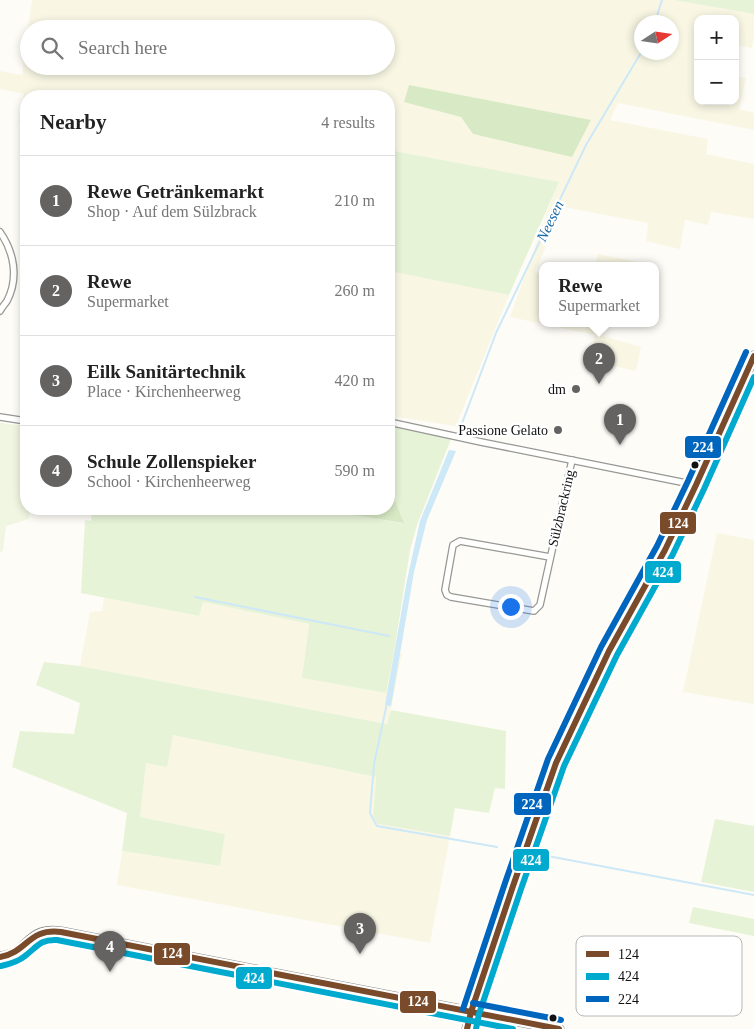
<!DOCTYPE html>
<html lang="en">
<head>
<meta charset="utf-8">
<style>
  :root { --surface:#fff; --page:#f6f6f6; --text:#222; --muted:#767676; --line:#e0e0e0; --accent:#646362 }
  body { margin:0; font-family:"Times New Roman",serif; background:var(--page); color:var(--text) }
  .controls { position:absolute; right:15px; top:15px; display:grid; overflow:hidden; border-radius:10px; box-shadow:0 2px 8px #0003 }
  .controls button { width:45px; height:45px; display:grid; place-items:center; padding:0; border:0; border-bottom:1px solid var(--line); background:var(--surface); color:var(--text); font:25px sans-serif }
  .compass { position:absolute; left:634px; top:15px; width:45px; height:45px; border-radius:50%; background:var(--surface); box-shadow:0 2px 8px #0003; rotate:78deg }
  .you { position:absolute; left:510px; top:606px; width:18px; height:18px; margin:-12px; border:4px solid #fff; border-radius:50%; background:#1a73e8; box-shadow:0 0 0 8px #1a73e833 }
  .badge { display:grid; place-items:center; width:32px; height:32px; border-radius:50%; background:var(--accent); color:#fff; font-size:16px; font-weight:700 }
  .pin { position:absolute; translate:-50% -41px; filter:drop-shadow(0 1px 2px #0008) }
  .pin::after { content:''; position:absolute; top:26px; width:18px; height:15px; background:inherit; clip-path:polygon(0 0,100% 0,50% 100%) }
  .popup { position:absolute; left:539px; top:262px; width:120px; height:65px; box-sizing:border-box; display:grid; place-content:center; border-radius:10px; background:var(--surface); filter:drop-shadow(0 1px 4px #0005); font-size:16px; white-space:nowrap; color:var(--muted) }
  .popup b { font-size:19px; color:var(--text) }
  .popup::after { content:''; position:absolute; left:50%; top:100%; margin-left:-10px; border:10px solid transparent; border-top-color:var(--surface) }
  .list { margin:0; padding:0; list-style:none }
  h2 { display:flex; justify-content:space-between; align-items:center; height:65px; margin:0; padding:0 20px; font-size:21px }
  h2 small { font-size:16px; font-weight:400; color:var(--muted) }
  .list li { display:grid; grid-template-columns:32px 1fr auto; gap:15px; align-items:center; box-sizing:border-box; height:90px; padding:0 20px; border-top:1px solid var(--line) }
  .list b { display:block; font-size:19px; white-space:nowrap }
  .list p { margin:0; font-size:16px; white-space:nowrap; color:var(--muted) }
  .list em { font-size:16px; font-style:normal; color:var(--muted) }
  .icon { flex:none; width:28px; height:28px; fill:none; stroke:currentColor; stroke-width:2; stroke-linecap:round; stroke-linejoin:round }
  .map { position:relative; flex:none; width:754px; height:1029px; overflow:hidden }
  .search { position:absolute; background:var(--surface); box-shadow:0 2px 8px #0003; left:20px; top:20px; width:375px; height:55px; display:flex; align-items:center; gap:12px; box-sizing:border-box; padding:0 18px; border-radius:28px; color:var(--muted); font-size:19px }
  .panel { position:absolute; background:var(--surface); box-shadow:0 2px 8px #0003; left:20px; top:90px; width:375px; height:425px; border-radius:20px }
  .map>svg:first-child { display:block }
  .farmland { fill:#f9f7e4; fill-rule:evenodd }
  .green { fill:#e7f3d7 }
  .forest { fill:#d8eac5 }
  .pitch { fill:#f0f6e1 }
  .water { fill:#cde8f7 }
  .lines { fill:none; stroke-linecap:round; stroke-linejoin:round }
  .stream { stroke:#cde8f7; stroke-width:2 }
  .street-casing { stroke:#979795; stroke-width:8 }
  .secondary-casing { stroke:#8e8d8b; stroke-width:11 }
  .street { stroke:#fffffe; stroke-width:5.5 }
  .secondary { stroke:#f6f4eb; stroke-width:9 }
  .bus-1-casing { stroke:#fff; stroke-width:10 }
  .bus-2-casing { stroke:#fff; stroke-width:10 }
  .bus-3-casing { stroke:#fff; stroke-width:10 }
  .bus-1 { stroke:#7a4b2a; stroke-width:6 }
  .bus-2 { stroke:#00a9ce; stroke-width:6 }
  .bus-3 { stroke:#0065bd; stroke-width:6 }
  .poi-dot { fill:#646362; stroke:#fff; stroke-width:2 }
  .bus-dot { fill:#111; stroke:#fff; stroke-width:2 }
  .labels { text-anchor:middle; stroke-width:5; stroke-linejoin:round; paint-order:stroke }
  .poi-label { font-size:14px; fill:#111; stroke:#fff; text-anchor:end }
  .street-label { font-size:14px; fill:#111; stroke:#fff }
  .water-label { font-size:15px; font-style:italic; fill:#1768a6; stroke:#fff }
  .key { fill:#fff; stroke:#b8b8b8; stroke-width:1 }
  .key-label { font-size:14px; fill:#111 }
  .line-badge { stroke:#fff; stroke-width:2 }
  .badge-label { font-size:14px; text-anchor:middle; font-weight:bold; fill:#fff }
</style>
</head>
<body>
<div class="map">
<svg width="754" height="1029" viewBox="0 0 754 1029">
  <rect width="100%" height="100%" fill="#fdfcf7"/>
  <g class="farmland">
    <path d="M32,0H674L754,14V36L752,48L735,45V19H698V101H735V76L746,78L739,109L754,113V130L618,103L610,120L708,139L706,154L754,164V219L711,212L708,225L685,220L680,249L646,241L648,223L563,207L535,272L543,274V323H606L603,336L641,347L636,371L588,360L595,335L510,317L558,182L389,150V96H26V131L19,122L24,94L0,89V71L22,75ZM642,22H672V52H642ZM29,29H386V66H29Z"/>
    <path d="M598,254L653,265H595Z"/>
    <path d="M389,271L509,295L456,426L389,416Z"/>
    <path d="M717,533L754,540V704L683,692Z"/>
    <path d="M104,597L198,616L202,602L309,624L302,678L386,693L394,652L402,653L388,724L80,666L90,612L102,611Z"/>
    <path d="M173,735L376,777L373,816L378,824L450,836L430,943L117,885L122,851L219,866L225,834L140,817L146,762Z"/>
  </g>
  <g class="green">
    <path d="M674,0H754V14Z"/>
    <path d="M389,150L559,182L509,295L389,271Z"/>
    <path d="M389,426L451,439L417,525L410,550L394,652L386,693L302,678L309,624L203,602L199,616L81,593L85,520L91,521L92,509H314L403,523L392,494L389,492Z"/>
    <path d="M44,662L80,666L387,724L391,710L506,731L505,789L495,788L489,813L455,808L450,836L378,824L373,816L376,777L173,735L167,767L146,763L140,817L225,834L220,866L122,851L127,813L12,767L20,731L74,734L80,703L36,685Z"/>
    <path d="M715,819L754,826V892L701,882Z"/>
    <path d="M693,907L754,919V936L689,923Z"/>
  </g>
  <g class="forest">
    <path d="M409,85L591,120L572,157L473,134L461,117L404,102Z"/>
    <path d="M389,492L392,494L404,523L314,509H389Z"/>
  </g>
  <path class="pitch" d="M0,423L26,426V509H32L30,510L29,519L6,526L3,550L0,553Z"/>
  <path class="water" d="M449,450L456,451L427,520L414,572L391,706L385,705L407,580L420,521Z"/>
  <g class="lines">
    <g class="stream">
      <path d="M655,22L662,0"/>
      <path d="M461,426L496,333L586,145L642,51"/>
      <path d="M195,597L389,636"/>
      <path d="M387,703L374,764L370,813L377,826L497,847"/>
      <path d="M532,853L754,895"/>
    </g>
    <defs>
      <g id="street">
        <path d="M0,232C14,252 19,278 7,301C5,304 2,307 0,311"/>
        <path d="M0,417L26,421"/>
        <path d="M389,422L481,442L696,485"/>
        <path d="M550,557L460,541L453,545L445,590L447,595L451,597L534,611L540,605L572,460"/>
      </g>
      <g id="secondary">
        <path d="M0,957C7,956 13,954 19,950C26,944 32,936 41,933C47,931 54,931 61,932L559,1029"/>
        <path d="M467,1029L471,1012L513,886L556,763L609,651L665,550L696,485L754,356"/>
      </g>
    </defs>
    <use href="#street" class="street-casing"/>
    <use href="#secondary" class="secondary-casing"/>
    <use href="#street" class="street"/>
    <use href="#secondary" class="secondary"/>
    <defs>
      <g id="bus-1">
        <path d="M0,957C28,952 28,928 61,932L559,1029"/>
        <path d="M467,1029L471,1012L513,886L556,763L609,651L665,550L696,485L754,356"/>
      </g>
      <g id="bus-2">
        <path d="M1,966C10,964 18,962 25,956C37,947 40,939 57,940L513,1029"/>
        <path d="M476,1029L479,1014L521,889L564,766L617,655L673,554L704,489L754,377"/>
      </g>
      <g id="bus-3">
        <path d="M473,1003L561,1020"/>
        <path d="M463,1009L505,883L548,759L601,647L657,546L688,481L746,352"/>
      </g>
    </defs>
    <use href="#bus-1" class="bus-1-casing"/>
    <use href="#bus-2" class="bus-2-casing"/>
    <use href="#bus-3" class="bus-3-casing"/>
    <use href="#bus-1" class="bus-1"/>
    <use href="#bus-2" class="bus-2"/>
    <use href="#bus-3" class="bus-3"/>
  </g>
  <g class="poi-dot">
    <circle cx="576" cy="389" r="5"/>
    <circle cx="558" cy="430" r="5"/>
  </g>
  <g class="bus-dot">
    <circle cx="695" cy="465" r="4.5"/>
    <circle cx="553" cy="1018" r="4.5"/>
  </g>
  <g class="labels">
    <g class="poi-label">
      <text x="566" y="394">dm</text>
      <text x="548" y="435">Passione Gelato</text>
    </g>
    <g class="street-label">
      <text transform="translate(561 508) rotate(-77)" y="5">Sülzbrackring</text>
    </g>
    <g class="water-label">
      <text transform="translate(550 221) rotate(-64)" y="5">Neesen</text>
    </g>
  </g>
  <rect x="576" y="936" width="166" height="80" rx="8" class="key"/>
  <rect x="586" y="951" width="23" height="6" fill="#7a4b2a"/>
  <rect x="586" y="973" width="23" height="7" fill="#00a9ce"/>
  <rect x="586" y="996" width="23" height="6" fill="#0065bd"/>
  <g class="key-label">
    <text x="618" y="959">124</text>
    <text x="618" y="981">424</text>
    <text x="618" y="1004">224</text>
  </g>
  <g class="line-badge">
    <rect x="684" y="435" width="38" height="24" rx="5" fill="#0065bd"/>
    <rect x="659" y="511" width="38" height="24" rx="5" fill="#7a4b2a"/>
    <rect x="644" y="560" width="38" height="24" rx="5" fill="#00a9ce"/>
    <rect x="513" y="792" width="39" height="24" rx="5" fill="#0065bd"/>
    <rect x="512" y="848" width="38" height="24" rx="5" fill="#00a9ce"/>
    <rect x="153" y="942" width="38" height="24" rx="5" fill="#7a4b2a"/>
    <rect x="235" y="966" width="38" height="24" rx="5" fill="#00a9ce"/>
    <rect x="399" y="990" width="38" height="24" rx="5" fill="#7a4b2a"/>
  </g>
  <g class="badge-label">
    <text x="703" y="452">224</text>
    <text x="678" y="528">124</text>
    <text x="663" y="577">424</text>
    <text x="532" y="809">224</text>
    <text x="531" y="865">424</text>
    <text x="172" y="958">124</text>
    <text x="254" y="983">424</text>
    <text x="418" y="1006">124</text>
  </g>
</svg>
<div class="controls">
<button>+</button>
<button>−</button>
</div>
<svg class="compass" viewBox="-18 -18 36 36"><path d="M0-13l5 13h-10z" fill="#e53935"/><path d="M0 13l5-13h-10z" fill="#767676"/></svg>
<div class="you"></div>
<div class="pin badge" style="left:620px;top:445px">1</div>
<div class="pin badge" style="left:599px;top:384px">2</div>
<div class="popup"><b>Rewe</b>Supermarket</div>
<div class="pin badge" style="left:360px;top:954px">3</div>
<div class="pin badge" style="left:110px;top:972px">4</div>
<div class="search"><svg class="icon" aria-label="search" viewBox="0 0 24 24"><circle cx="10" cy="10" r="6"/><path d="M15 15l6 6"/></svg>Search here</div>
<section class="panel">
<h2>Nearby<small>4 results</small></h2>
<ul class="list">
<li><span class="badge">1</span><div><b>Rewe Getränkemarkt</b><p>Shop · Auf dem Sülzbrack</p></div><em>210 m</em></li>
<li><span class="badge">2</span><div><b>Rewe</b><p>Supermarket</p></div><em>260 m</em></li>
<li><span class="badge">3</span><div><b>Eilk Sanitärtechnik</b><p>Place · Kirchenheerweg</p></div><em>420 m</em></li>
<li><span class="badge">4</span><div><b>Schule Zollenspieker</b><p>School · Kirchenheerweg</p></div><em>590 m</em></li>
</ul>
</section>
</div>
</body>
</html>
